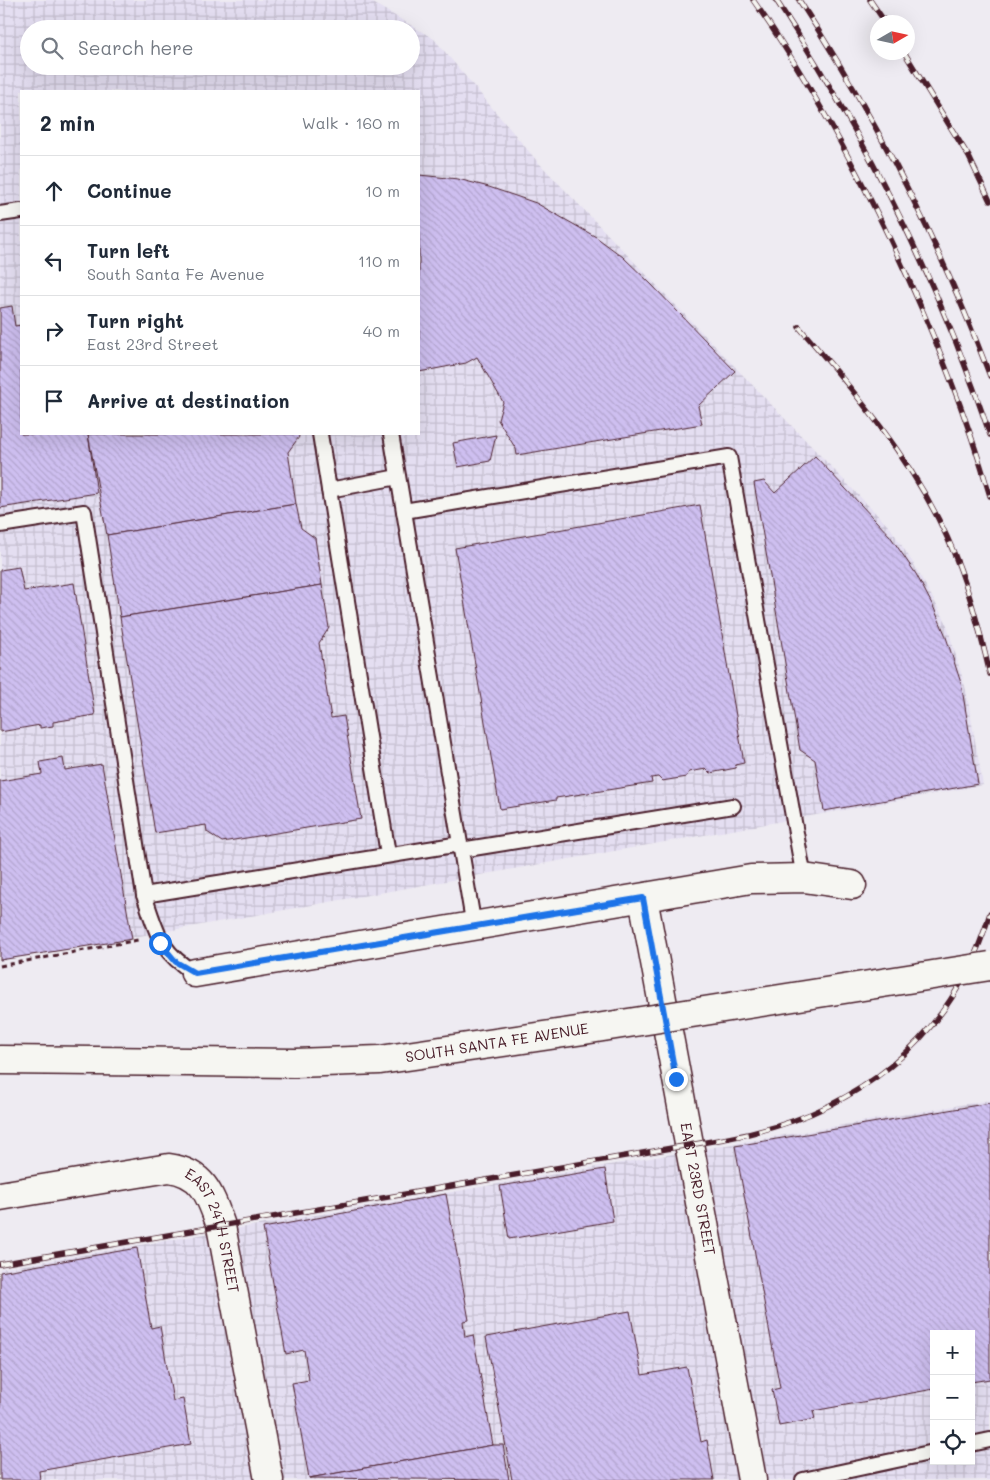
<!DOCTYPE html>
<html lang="en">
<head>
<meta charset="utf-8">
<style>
  :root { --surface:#fff; --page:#f6f6f7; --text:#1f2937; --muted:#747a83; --line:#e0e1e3 }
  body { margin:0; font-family:Mali,sans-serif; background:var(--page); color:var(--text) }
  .controls { position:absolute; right:15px; bottom:15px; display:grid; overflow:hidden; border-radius:0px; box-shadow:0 5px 20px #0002 }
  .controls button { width:45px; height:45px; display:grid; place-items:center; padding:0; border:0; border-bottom:1px solid var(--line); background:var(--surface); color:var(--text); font:25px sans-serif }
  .compass { position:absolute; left:870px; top:15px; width:45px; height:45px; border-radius:50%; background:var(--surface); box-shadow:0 5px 20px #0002; rotate:81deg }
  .stop { position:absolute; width:15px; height:15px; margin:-11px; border:4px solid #1a73e8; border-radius:50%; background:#fff }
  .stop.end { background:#1a73e8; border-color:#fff; box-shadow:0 1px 5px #0008 }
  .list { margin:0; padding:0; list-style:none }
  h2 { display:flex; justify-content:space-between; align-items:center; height:65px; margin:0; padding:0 20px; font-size:21px }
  h2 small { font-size:16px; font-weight:400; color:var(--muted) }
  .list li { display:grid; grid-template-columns:32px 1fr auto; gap:15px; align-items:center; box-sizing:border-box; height:70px; padding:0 20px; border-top:1px solid var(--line) }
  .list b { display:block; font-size:19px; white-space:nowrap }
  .list p { margin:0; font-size:16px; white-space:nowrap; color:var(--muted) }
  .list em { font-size:16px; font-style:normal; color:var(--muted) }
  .icon { flex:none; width:28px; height:28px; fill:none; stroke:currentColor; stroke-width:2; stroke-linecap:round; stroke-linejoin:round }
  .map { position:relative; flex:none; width:990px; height:1480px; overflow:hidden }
  .search { position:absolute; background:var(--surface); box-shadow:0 5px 20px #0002; left:20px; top:20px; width:400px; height:55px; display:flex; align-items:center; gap:12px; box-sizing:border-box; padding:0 18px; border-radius:28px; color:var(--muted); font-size:19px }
  .panel { position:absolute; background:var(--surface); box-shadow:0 5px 20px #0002; left:20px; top:90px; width:400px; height:345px; border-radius:0px }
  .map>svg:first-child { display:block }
  .industrial { fill:url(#industrial-grid); fill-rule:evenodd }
  .building { fill:url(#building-back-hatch); stroke:#4a1f2b }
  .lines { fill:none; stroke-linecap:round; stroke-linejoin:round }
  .lane-casing { stroke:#4a1f2b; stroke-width:18 }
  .street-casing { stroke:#4a1f2b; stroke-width:31 }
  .secondary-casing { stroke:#4a1f2b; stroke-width:31 }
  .path { stroke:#4a1f2b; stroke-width:3; stroke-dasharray:5 4; stroke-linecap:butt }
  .lane { stroke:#f6f6f2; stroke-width:14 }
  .street { stroke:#f6f6f2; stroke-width:28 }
  .secondary { stroke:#f6f6f2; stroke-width:28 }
  .rail-casing { stroke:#4a1f2b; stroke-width:5.5 }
  .rail { stroke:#f6f6f2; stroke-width:4; stroke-dasharray:11; stroke-linecap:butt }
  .secondary-bridge-casing { stroke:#4a1f2b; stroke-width:31; stroke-linecap:butt }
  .secondary-bridge { stroke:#f6f6f2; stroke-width:28 }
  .route { stroke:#1a73e8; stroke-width:6 }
  .labels { text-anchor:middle; stroke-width:4; stroke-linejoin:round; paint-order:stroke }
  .street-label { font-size:15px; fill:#4a1f2b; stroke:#f6f6f2 }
</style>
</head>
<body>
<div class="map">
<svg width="990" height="1480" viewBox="0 0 990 1480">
  <defs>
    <pattern id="industrial-grid" width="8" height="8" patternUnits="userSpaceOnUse" patternTransform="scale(1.25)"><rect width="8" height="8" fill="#e4def1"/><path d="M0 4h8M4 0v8" fill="none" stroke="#c5becf"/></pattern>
    <pattern id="building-back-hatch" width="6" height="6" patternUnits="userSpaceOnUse" patternTransform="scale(1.25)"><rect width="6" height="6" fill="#cebff0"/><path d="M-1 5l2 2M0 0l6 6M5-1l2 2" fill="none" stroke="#b2a4ce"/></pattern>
  </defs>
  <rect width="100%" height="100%" fill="#eeebf2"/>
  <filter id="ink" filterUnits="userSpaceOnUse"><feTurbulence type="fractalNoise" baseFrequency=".02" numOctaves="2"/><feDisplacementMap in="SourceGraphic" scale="10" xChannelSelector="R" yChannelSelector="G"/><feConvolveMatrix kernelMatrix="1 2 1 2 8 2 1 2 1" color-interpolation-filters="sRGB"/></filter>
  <g filter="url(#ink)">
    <g class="industrial">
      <path d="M0,0H368L434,39L537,161L891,529L913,563L946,622L966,690L983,785L0,961ZM29,29H411V66H29ZM21,91H419V434H21Z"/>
      <path d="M990,1100V1480H0V1269ZM934,1334H971V1461H934Z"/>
    </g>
    <g class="building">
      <path d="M419,175L458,179L489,187L536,203L596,237L623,257L651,284L735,371L698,406L702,424L517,455L516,449L498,420L503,402L477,357L466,363L419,372Z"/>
      <path d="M12,306L15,326L21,325V434H88L97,493L0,508V308Z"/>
      <path d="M88,434H298L299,437L288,452L296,504L107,535Z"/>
      <path d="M496,435L490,461L458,467L453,443Z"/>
      <path d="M815,456L890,536L916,574L933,606L945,634L961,683L978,784L824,811L815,760L800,750L754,483L764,481L775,493Z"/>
      <path d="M296,504L301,528L315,538L322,585L120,617L107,535Z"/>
      <path d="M700,505L744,763L735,765L736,768L710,773L706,769L689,772L686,777L662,781L658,777L651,778L652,783L556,798V800L500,809L455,548Z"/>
      <path d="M19,567L24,591L74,583L95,715L53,722V726L40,728V725L0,732V570Z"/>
      <path d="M322,585L329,628L319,643L331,718L344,716L361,819L222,842L207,832L206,825L155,833L120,617Z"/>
      <path d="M63,758L65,770L102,764L132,939L0,960V781L42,774L40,762Z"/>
      <path d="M990,1103V1379L971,1382V1334H934V1389L813,1411L815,1419L779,1426L772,1390L780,1388L735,1146Z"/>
      <path d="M605,1169L613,1221L509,1239L500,1186Z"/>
      <path d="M446,1194L469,1320L463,1321L465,1337L473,1335L493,1445L309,1478L292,1383L309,1380L304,1350L286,1354L263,1228Z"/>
      <path d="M137,1248L151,1328L160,1326L173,1401L183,1399L191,1444L39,1471L40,1480H0V1272Z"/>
      <path d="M630,1311L642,1375L687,1367L701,1442L707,1440L714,1480H512L486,1337Z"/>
      <path d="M493,1445H503L509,1480L309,1478Z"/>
    </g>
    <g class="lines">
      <defs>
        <g id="lane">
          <path d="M0,214L21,211"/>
          <path d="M320,434L388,854"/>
          <path d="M391,434L474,927"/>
          <path d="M329,490L398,477"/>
          <path d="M404,511L729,457L804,878"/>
          <path d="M0,525L84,512L144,895L460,844"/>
          <path d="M461,850L733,806"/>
          <path d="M144,895C157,932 159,952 195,973"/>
          <path d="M971,1444L990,1440"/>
          <path d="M803,1480L934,1452"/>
        </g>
        <g id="street">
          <path id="s1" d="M643,898L752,1480"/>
          <path d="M195,973L751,879L804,878L852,885"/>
          <path id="s2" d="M0,1196L169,1168C204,1173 210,1195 221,1226L269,1480"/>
        </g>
        <path id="secondary" d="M0,1060L295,1063L380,1060L584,1030"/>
      </defs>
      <use href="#lane" class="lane-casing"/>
      <use href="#street" class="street-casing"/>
      <use href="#secondary" class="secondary-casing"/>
      <path class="path" d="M0,966L138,940"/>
      <use href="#lane" class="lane"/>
      <use href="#street" class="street"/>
      <use href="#secondary" class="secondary"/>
      <defs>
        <g id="rail">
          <path d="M753,0C789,51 821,106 851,162C907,268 956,380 990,496"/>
          <path d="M776,0C865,136 938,280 990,435"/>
          <path d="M799,0C876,118 940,244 990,376"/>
          <path d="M870,0L885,22"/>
          <path d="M904,52L969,157L990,201"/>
          <path d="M799,327C855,392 911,458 947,537C967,581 979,627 990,674"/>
          <path d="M0,1264L724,1139C853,1116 952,1042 990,913"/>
        </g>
      </defs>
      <use href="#rail" class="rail-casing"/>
      <use href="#rail" class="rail"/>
      <defs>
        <path id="secondary-bridge" d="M584,1030L990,966"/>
      </defs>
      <use href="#secondary-bridge" class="secondary-bridge-casing"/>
      <use href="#secondary-bridge" class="secondary-bridge"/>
    </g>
  </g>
  <g class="lines" filter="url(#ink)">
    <path class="route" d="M160,943L176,962L195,973L643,898L676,1079"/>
  </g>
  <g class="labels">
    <g class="street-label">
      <text transform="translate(497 1043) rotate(-9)" y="5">SOUTH SANTA FE AVENUE</text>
      <text dy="5" stroke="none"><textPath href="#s1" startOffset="296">EAST 23RD STREET</textPath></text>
      <text dy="5" stroke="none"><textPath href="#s2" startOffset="256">EAST 24TH STREET</textPath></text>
    </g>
  </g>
</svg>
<div class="controls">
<button>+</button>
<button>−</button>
<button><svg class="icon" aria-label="locate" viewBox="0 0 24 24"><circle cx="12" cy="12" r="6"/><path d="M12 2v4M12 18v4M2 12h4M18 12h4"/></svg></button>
</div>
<svg class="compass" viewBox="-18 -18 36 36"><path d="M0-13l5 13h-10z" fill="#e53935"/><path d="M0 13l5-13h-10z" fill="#747a83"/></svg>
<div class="stop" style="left:160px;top:943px"></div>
<div class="stop end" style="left:676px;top:1079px"></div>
<div class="search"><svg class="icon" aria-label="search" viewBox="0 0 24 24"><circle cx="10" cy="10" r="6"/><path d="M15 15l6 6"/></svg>Search here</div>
<section class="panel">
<h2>2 min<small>Walk · 160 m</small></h2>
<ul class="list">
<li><svg class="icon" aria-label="ahead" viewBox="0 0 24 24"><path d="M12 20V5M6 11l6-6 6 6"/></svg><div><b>Continue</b></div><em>10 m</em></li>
<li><svg class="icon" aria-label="left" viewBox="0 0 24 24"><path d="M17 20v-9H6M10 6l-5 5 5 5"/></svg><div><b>Turn left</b><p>South Santa Fe Avenue</p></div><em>110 m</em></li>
<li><svg class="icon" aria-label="right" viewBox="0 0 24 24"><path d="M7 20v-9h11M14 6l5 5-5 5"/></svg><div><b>Turn right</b><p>East 23rd Street</p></div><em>40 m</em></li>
<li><svg class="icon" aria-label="arrive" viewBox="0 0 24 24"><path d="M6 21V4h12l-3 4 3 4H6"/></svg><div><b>Arrive at destination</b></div></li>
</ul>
</section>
</div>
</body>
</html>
